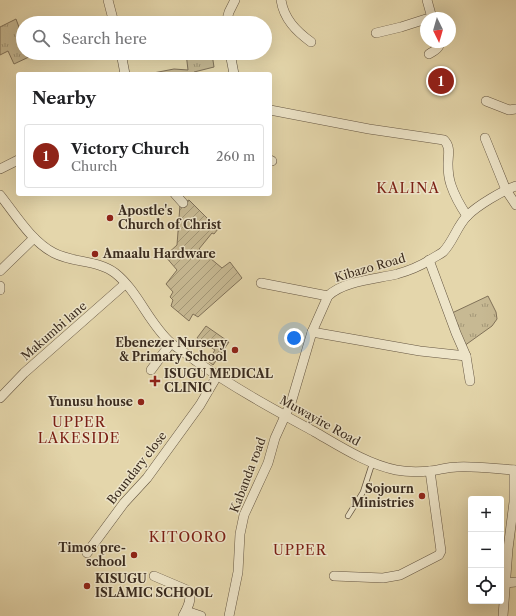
<!DOCTYPE html>
<html lang="en">
<head>
<meta charset="utf-8">
<style>
  :root { --surface:#fff; --page:#f6f6f6; --text:#202124; --muted:#757577; --line:#e0e0e0; --accent:#8f2418 }
  body { margin:0; font-family:"Libre Caslon Text",serif; background:var(--page); color:var(--text) }
  .controls { position:absolute; right:12px; bottom:12px; display:grid; overflow:hidden; border-radius:4px; box-shadow:0 4px 16px #0002 }
  .controls button { width:36px; height:36px; display:grid; place-items:center; padding:0; border:0; border-bottom:1px solid var(--line); background:var(--surface); color:var(--text); font:20px sans-serif }
  .compass { position:absolute; left:420px; top:12px; width:36px; height:36px; border-radius:50%; background:var(--surface); box-shadow:0 4px 16px #0002; rotate:175deg }
  .you { position:absolute; left:294px; top:338px; width:14px; height:14px; margin:-10px; border:3px solid #fff; border-radius:50%; background:#1a73e8; box-shadow:0 0 0 6px #1a73e833 }
  .badge { display:grid; place-items:center; width:26px; height:26px; border-radius:50%; background:var(--accent); color:#fff; font-size:13px; font-weight:700 }
  .pin { position:absolute; translate:-50% -50%; border:2px solid #fff; box-shadow:0 1px 4px #0006 }
  .list { margin:0; padding:0; list-style:none }
  h2 { display:flex; justify-content:space-between; align-items:center; height:52px; margin:0; padding:0 16px; font-size:17px }
  h2 small { font-size:13px; font-weight:400; color:var(--muted) }
  .list li { display:grid; grid-template-columns:26px 1fr auto; gap:12px; align-items:center; box-sizing:border-box; height:64px; margin:0 8px 8px; padding:0 8px; border:1px solid var(--line); border-radius:4px }
  .list b { display:block; font-size:15px; white-space:nowrap }
  .list p { margin:0; font-size:13px; white-space:nowrap; color:var(--muted) }
  .list em { font-size:13px; font-style:normal; color:var(--muted) }
  .icon { flex:none; width:22px; height:22px; fill:none; stroke:currentColor; stroke-width:2; stroke-linecap:round; stroke-linejoin:round }
  .map { position:relative; flex:none; width:516px; height:616px; overflow:hidden }
  .search { position:absolute; background:var(--surface); box-shadow:0 4px 16px #0002; left:16px; top:16px; width:256px; height:44px; display:flex; align-items:center; gap:10px; box-sizing:border-box; padding:0 14px; border-radius:22px; color:var(--muted); font-size:15px }
  .panel { position:absolute; background:var(--surface); box-shadow:0 4px 16px #0002; left:16px; top:72px; width:256px; height:124px; border-radius:4px }
  .map>svg:first-child { display:block }
  .grass { fill:url(#grass-tufts); stroke:#817259 }
  .garden { fill:url(#garden-furrows); stroke:#817259 }
  .lines { fill:none; stroke-linecap:round; stroke-linejoin:round }
  .service-casing { stroke:#655642; stroke-width:6 }
  .minor-casing { stroke:#655642; stroke-width:10 }
  .service { stroke:#ede4c8; stroke-width:4.5 }
  .minor { stroke:#ede4c8; stroke-width:9 }
  .poi-dot { fill:#8f2418; stroke:#ede4c8; stroke-width:1.5 }
  .labels { text-anchor:middle; stroke-width:3; stroke-linejoin:round; paint-order:stroke }
  .poi-label { font-size:12px; font-weight:bold; fill:#3b2c1f; stroke:#ede4c8; text-anchor:start }
  .street-label { font-size:12px; fill:#3b2c1f; stroke:#ede4c8 }
  .quarter-label { font-size:14px; letter-spacing:1px; fill:#7a1f14; stroke:#ede4c8 }
</style>
</head>
<body>
<div class="map">
<svg width="516" height="616" viewBox="0 0 516 616">
  <defs>
    <pattern id="grass-tufts" width="24" height="20" patternUnits="userSpaceOnUse"><rect width="24" height="20" fill="#c7b993"/><path d="M3 7l-1-3M5 7V3M7 7l1-3M15 17l-1-3M17 17v-4M19 17l1-3" fill="none" stroke="#a39777"/></pattern>
    <pattern id="garden-furrows" width="10" height="10" patternUnits="userSpaceOnUse"><rect width="10" height="10" fill="#c7b993"/><path d="M-1 1l2-2M0 10L10 0M9 11l2-2" fill="none" stroke="#a39777"/></pattern>
  </defs>
  <rect width="100%" height="100%" fill="#e4d6ab"/>
  <filter id="stains"><feTurbulence type="fractalNoise" baseFrequency=".005" numOctaves="4"/><feColorMatrix values="0 0 0 0 .2 0 0 0 0 .09 0 0 0 0 .02 0 0 0 .5 -.17"/></filter>
  <radialGradient id="worn" r=".72"><stop offset=".6" stop-color="#630" stop-opacity="0"/><stop offset="1" stop-color="#630" stop-opacity=".3"/></radialGradient>
  <g class="grass">
    <path d="M16,19L23,38V53H29L31,56L14,64L8,51L0,55V27Z"/>
    <path d="M186,53H217L212,54L214,67L194,72V74H148L174,69L188,70Z"/>
    <path d="M488,296L496,312L497,319L492,326L464,346L452,313Z"/>
  </g>
  <g class="garden">
    <path d="M189,200L218,229L214,234L212,233L199,249L222,268L230,262L242,278L198,317L193,314L189,321L171,306L173,300L170,297L173,292L166,284L177,270L165,256L177,245L180,205Z"/>
    <path d="M206,326L229,342L213,365L208,361L215,350L197,338Z"/>
  </g>
  <g class="lines">
    <defs>
      <path id="service" d="M348,516L363,492L372,464"/>
      <g id="minor">
        <path d="M108,0L114,23"/>
        <path d="M281,0C284,19 296,31 311,42"/>
        <path d="M427,0L432,18"/>
        <path d="M226,23L229,12L235,0"/>
        <path d="M376,33L401,27L426,19"/>
        <path d="M121,53L125,74"/>
        <path d="M230,53L234,74"/>
        <path d="M429,54C434,51 439,49 440,42"/>
        <path d="M486,101L509,110L516,109"/>
        <path d="M270,110L369,129L444,140C451,147 448,155 448,164C448,171 449,179 451,185C455,197 461,207 467,216"/>
        <path d="M485,138L506,190L516,205"/>
        <path d="M270,160L272,161"/>
        <path d="M0,169L18,160"/>
        <path d="M175,194L183,203"/>
        <path d="M0,195C16,215 31,241 54,253C73,263 98,260 115,273C138,291 149,324 171,343C179,349 188,355 196,361C234,388 275,410 315,432C341,447 367,464 396,470C407,472 419,472 430,471C439,470 448,467 457,467C477,466 496,469 516,470"/>
        <path d="M429,260L456,333L466,356L470,381"/>
        <path d="M0,271L34,238"/>
        <path d="M261,283L328,296"/>
        <path d="M0,286V290"/>
        <path d="M312,332L420,351L466,356"/>
        <path d="M151,370L171,343"/>
        <path d="M0,398L24,373L125,284"/>
        <path d="M87,553L124,503L147,478L200,405L217,376"/>
        <path d="M154,576L187,590C194,597 187,609 183,616"/>
        <path d="M334,576L383,578L400,575L439,555L441,551L430,471"/>
        <path d="M505,583L516,582"/>
        <path d="M186,611L201,616"/>
        <path d="M229,616L238,572L240,534L244,515L268,463L275,438L285,416L291,403L312,332L328,296C343,281 376,279 397,274C408,271 420,266 430,260C434,257 439,255 443,252C453,242 457,226 467,216C478,205 502,191 516,186"/>
        <path d="M503,616L508,549L514,502V470"/>
      </g>
    </defs>
    <use href="#service" class="service-casing"/>
    <use href="#minor" class="minor-casing"/>
    <use href="#service" class="service"/>
    <use href="#minor" class="minor"/>
  </g>
  <g class="poi-dot">
    <circle cx="110" cy="218" r="4"/>
    <circle cx="95" cy="254" r="4"/>
    <circle cx="235" cy="350" r="4"/>
    <path d="M153 375h4v4h4v4h-4v4h-4v-4h-4v-4h4z"/>
    <circle cx="141" cy="402" r="4"/>
    <circle cx="422" cy="496" r="4"/>
    <circle cx="134" cy="555" r="4"/>
    <circle cx="87" cy="586" r="4"/>
  </g>
  <g class="labels">
    <g class="poi-label">
      <text x="118" y="215">Apostle's<tspan x="118" dy="14">Church of Christ</tspan></text>
      <text x="103" y="258">Amaalu Hardware</text>
      <text x="227" y="347" text-anchor="end">Ebenezer Nursery<tspan x="227" dy="14">&amp; Primary School</tspan></text>
      <text x="164" y="378">ISUGU MEDICAL<tspan x="164" dy="14">CLINIC</tspan></text>
      <text x="133" y="406" text-anchor="end">Yunusu house</text>
      <text x="414" y="493" text-anchor="end">Sojourn<tspan x="414" dy="14">Ministries</tspan></text>
      <text x="126" y="552" text-anchor="end">Timos pre-<tspan x="126" dy="14">school</tspan></text>
      <text x="95" y="583">KISUGU<tspan x="95" dy="14">ISLAMIC SCHOOL</tspan></text>
    </g>
    <g class="street-label">
      <text transform="translate(370 268) rotate(-16)" y="4">Kibazo Road</text>
      <text transform="translate(54 331) rotate(-41)" y="4">Makumbi lane</text>
      <text transform="translate(320 421) rotate(29)" y="4">Muwayire Road</text>
      <text transform="translate(137 468) rotate(-52)" y="4">Boundary close</text>
      <text transform="translate(248 475) rotate(-69)" y="4">Kabanda road</text>
    </g>
    <g class="quarter-label">
      <text x="408" y="193">KALINA</text>
      <text x="79" y="427">UPPER<tspan x="79" dy="16">LAKESIDE</tspan></text>
      <text x="188" y="542">KITOORO</text>
      <text x="300" y="555">UPPER</text>
    </g>
  </g>
  <rect width="100%" height="100%" filter="url(#stains)"/>
  <rect width="100%" height="100%" fill="url(#worn)"/>
</svg>
<div class="controls">
<button>+</button>
<button>−</button>
<button><svg class="icon" aria-label="locate" viewBox="0 0 24 24"><circle cx="12" cy="12" r="6"/><path d="M12 2v4M12 18v4M2 12h4M18 12h4"/></svg></button>
</div>
<svg class="compass" viewBox="-18 -18 36 36"><path d="M0-13l5 13h-10z" fill="#e53935"/><path d="M0 13l5-13h-10z" fill="#757577"/></svg>
<div class="you"></div>
<div class="pin badge" style="left:441px;top:81px">1</div>
<div class="search"><svg class="icon" aria-label="search" viewBox="0 0 24 24"><circle cx="10" cy="10" r="6"/><path d="M15 15l6 6"/></svg>Search here</div>
<section class="panel">
<h2>Nearby<small></small></h2>
<ul class="list">
<li><span class="badge">1</span><div><b>Victory Church</b><p>Church</p></div><em>260 m</em></li>
</ul>
</section>
</div>
</body>
</html>
